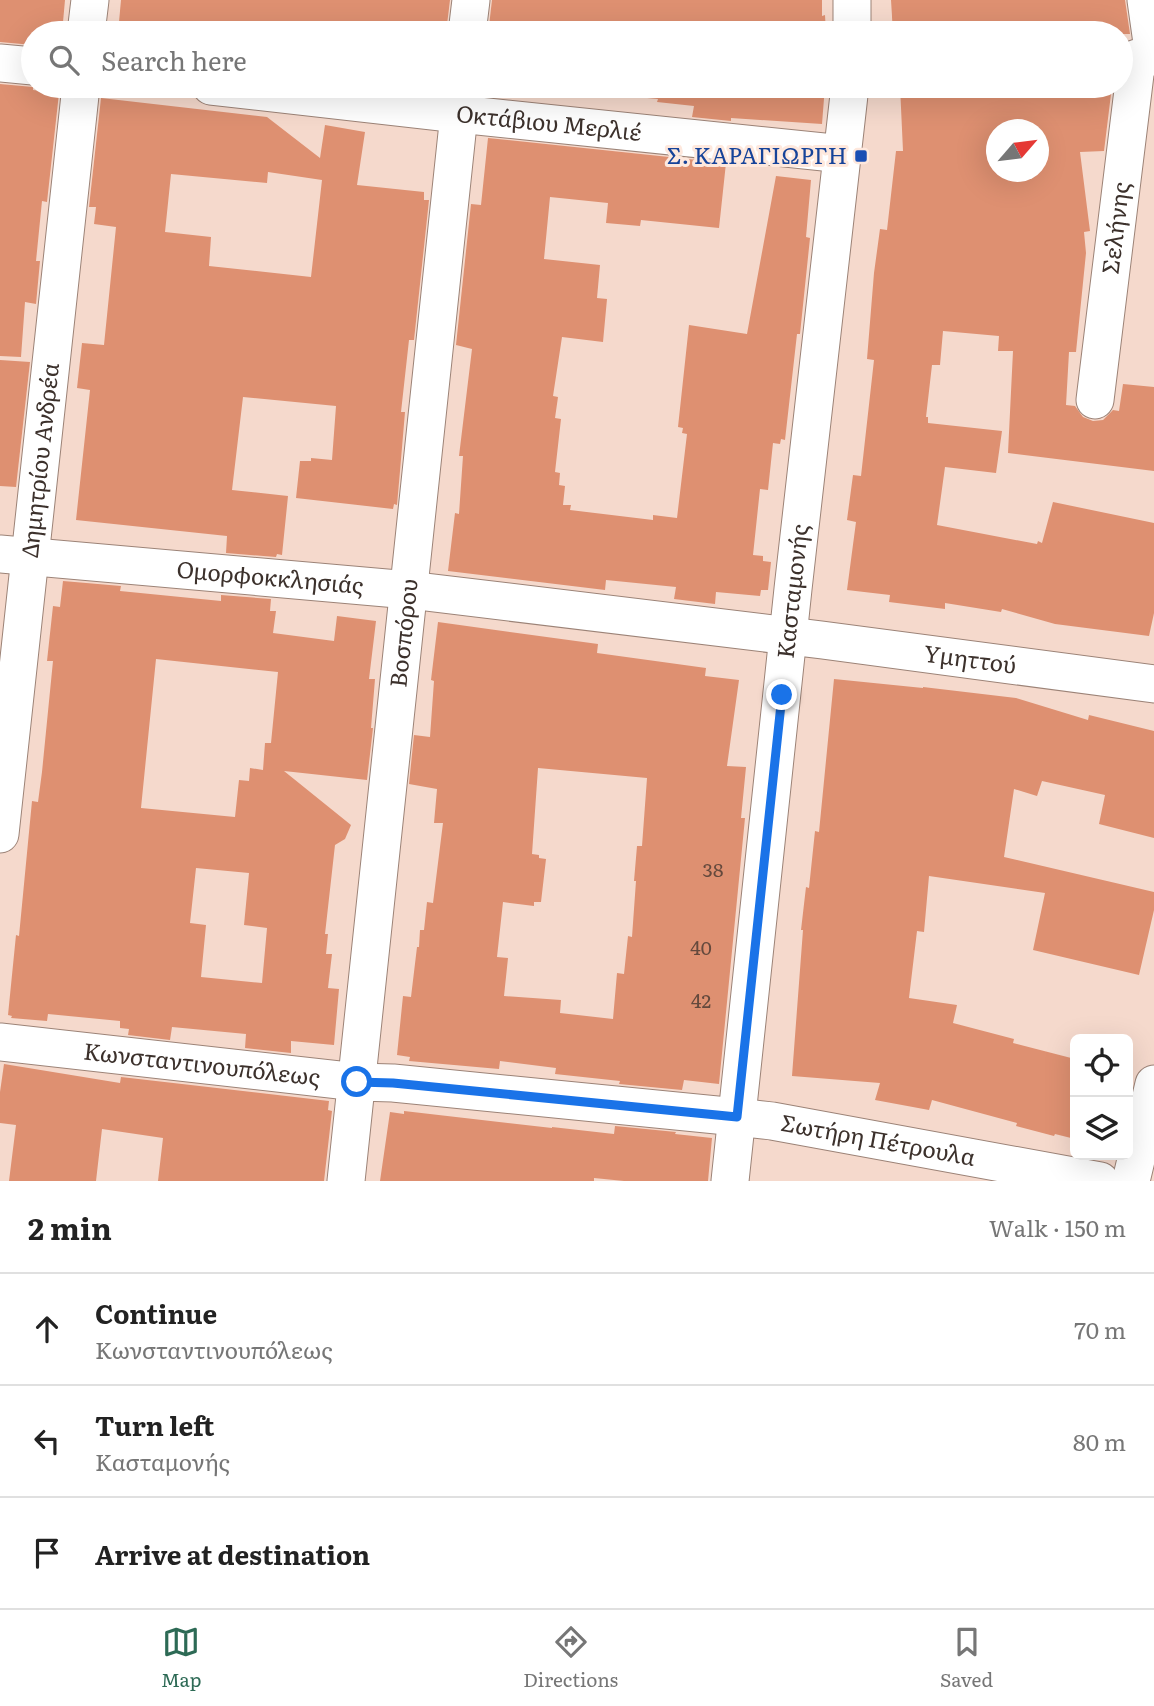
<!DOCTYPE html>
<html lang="en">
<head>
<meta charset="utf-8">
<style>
  :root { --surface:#fff; --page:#f2f2f2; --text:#222; --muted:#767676; --line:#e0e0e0; --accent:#2d6a55 }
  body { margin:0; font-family:Literata,serif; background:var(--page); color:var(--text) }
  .controls { position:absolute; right:21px; bottom:21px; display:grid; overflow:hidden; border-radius:10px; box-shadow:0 7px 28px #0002 }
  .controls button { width:63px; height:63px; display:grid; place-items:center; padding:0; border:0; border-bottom:2px solid var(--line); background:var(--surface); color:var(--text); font:35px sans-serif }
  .compass { position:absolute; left:986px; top:119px; width:63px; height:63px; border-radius:50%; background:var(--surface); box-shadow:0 7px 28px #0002; rotate:62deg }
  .stop { position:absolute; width:21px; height:21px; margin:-16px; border:5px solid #1a73e8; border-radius:50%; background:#fff }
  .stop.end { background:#1a73e8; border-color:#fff; box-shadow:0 2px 7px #0008 }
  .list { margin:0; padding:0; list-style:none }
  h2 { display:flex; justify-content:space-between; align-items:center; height:91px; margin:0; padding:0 28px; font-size:30px }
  h2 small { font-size:23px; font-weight:400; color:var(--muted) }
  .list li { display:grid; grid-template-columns:46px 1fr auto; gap:21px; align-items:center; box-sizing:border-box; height:112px; padding:0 28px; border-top:2px solid var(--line) }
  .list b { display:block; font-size:26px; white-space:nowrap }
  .list p { margin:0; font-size:23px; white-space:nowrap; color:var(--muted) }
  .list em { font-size:23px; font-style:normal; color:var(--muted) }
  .icon { flex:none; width:38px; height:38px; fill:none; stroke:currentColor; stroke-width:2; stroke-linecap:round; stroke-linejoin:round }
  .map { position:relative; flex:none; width:1154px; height:1181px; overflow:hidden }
  .search { position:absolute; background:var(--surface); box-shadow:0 7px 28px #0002; left:21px; right:21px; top:21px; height:77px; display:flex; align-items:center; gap:18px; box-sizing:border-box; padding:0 24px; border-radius:38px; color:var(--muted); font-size:26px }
  .sheet { height:427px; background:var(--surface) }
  nav { display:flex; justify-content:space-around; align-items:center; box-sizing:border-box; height:98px; border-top:2px solid var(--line); background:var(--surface); font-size:19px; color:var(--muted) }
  nav a { display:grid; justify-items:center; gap:4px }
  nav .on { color:var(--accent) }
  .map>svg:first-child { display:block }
  .building { fill:#de9071; fill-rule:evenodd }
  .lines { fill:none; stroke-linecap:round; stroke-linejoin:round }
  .minor-casing { stroke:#9c8377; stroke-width:39 }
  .minor { stroke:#fff; stroke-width:37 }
  .route { stroke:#1a73e8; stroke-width:9 }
  .transit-dot { fill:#1a4fb4; stroke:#fee8dd; stroke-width:2.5 }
  .labels { text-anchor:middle; stroke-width:6; stroke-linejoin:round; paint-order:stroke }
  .number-label { font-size:19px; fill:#64493d }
  .street-label { font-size:23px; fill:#3c312c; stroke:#fee8dd }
  .transit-label { font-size:23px; fill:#164399; stroke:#fee8dd; text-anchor:end }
</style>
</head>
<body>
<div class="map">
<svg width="1154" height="1181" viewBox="0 0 1154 1181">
  <rect width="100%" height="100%" fill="#f5d9cc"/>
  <g class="building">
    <path d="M0,0H65L62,33H33V45L0,42Z"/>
    <path d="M121,0H450L446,33H118Z"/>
    <path d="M492,0H822V16L825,15L826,33H512V32L506,31V27L489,26Z"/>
    <path d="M891,0H1125L1130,34L893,33Z"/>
    <path d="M0,84L33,87V90L59,93L47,202L42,201L36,261H40L36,304L25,302L21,357L0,356Z"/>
    <path d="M515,86H825L822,124L731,118V121L692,117L694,106L657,102L658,99Z"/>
    <path d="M900,86H1112L1104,151L1080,152L1090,231L1084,232L1086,253L1076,352H1069L1066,405L1075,406L1083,417L1093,421L1103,420L1113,410L1119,411L1123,384L1154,387V471L1008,453L1013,351H998L999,336L943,331L940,365H932L926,417H928V423L1002,431L996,473L945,467L937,525L1037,544L1038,541L1042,543L1053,502L1154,523V613L1149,636L1055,624L1002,609L1001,612L945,603V609L889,602L890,595L847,590L856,522L847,520L853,475L861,476L874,360L867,359L874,273L880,229L887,230L896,151H903ZM997,130H1039V172H997Z"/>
    <path d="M101,98L267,117L320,158L325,125L365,132L357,185L424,192V200H429L414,340H409L401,412H405L400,471L397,505L394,504L393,509L296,498L300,461H311V458L332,460L336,406L243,397L232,490L288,496L282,555L277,554L276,557L226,553L227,536L76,520L90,390L77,388L82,343L104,345L116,227L94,224L96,207H89ZM268,172L322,180L311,277L209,266L211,237L165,232L171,174L267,183Z"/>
    <path d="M488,138L726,163L719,228L641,220L640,226L606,223L608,203L550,197L544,259L600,265L597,298L607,299L603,342L562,337L553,396L558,397L555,418L561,419L555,472L560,473L559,485L565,486L563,505H571L570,510L653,520V515L677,518L687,434L682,433L683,428L678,427L689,325L747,334L776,176L811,180L806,237L810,238L800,334H797L785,440L781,439L780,444L773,443L768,490L760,489L753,555L763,556V561L771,562L768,590H761L760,596L716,592L715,604L674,599L676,587L606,580L605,590L448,571L455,513L459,514L463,456H459L472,349L456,345L471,204L481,205Z"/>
    <path d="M0,360L30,362L16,487L0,486Z"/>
    <path d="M63,581L121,586L120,591L221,601V595L271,599L270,611H276L273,633L334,641L337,616L376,621L369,679H375L371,728H373L367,780L284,771L351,825L345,839L335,845L325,934H328L326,954H332L328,988L339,989L334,1045L291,1041V1053L245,1048L246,1034L172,1027L170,1040L128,1035L129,1029L120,1028V1021L48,1014L47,1021L11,1018L12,1016L8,1015L16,935L19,936L32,801L38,802L42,772L53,661H47L53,606L60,607ZM156,659L278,672L271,743H265L263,770L250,768L249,781L239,780L235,817L141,808ZM196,868L249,873L244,925L267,928L262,983L201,977L206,925L190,923Z"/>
    <path d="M438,622L598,644L597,653L706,668L705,676L739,680L727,766L746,767L741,818H745L719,1084L684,1080L682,1090L619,1084L620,1081L555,1074L556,1068L500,1061L499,1069L409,1061L410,1057L397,1055L403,996L411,997L417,947H419L420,930H424L427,902L433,903L443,823H434L437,789L409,784L414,735L430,737L434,681L431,680ZM538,768L647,778L642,846H637L634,881H636L632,937L628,936L624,974L617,973L613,1019L560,1013L561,1000L504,996L508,958L497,957L503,902L534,906V902H541L546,859L539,858V855L532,854Z"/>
    <path d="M834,679L923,688V687L1016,698L1088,720L1089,715L1154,731V838L1099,824L1105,795L1042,781L1037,796L1014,789L1004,857L1154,892V910L1139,975L1033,950L1045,893L929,876L924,932L917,931L909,998L957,1005L953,1023L1014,1039L1013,1043L1075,1059V1139L1055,1134L1054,1136L1016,1126L1017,1123L932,1100L929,1110L875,1100L880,1083L792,1076L803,930H801L806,887L809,888L815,831L819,832Z"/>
    <path d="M4,1064L120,1083L121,1077L329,1101L328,1110L332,1111L324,1181H158L163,1138L102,1129L96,1181H9L16,1125L0,1123V1092Z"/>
    <path d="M404,1111L552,1128V1127L614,1134L615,1126L676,1132L675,1134L712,1138L708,1181H624L594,1178V1181H380L390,1112L404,1114Z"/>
  </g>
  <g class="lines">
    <defs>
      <g id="minor">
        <path d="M852,0V33"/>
        <path d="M1146,0L1154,57"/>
        <path d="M86,33L90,0"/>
        <path d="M467,33L471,0"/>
        <path d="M0,63L33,66"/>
        <path id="s1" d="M211,86L459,114L843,154"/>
        <path id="s2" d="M1095,400L1137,58"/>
        <path id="s3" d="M0,554L409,590L822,640L1154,684"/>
        <path id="s4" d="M0,834L81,86"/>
        <path id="s5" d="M0,1042L357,1082L393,1083L737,1117L772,1121L1100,1181"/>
        <path id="s6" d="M346,1181L462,86"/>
        <path id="s7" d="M730,1181L793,589L850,86"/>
        <path d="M1131,1181L1154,1084"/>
      </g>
    </defs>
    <use href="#minor" class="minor-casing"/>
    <use href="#minor" class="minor"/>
  </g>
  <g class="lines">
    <path class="route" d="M357,1082L393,1083L737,1117L782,695"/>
  </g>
  <rect class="transit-dot" x="854" y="149" width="14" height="14" rx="3.5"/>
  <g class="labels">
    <g class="number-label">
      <text x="713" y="877">38</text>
      <text x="701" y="955">40</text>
      <text x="701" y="1008">42</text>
    </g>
    <g class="street-label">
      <text dy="8" stroke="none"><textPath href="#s1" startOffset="340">Οκτάβιου Μερλιέ</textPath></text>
      <text dy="8" stroke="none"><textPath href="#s2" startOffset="173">Σελήνης</textPath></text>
      <text dy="8" stroke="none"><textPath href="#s4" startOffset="376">Δημητρίου Ανδρέα</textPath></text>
      <text dy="8" stroke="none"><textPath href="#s3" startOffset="271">Ομορφοκκλησιάς</textPath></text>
      <text dy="8" stroke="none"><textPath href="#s7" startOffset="593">Κασταμονής</textPath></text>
      <text dy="8" stroke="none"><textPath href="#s6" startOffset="551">Βοσπόρου</textPath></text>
      <text dy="8" stroke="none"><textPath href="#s3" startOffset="976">Υμηττού</textPath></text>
      <text dy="8" stroke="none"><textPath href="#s5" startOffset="203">Κωνσταντινουπόλεως</textPath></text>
      <text dy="8" stroke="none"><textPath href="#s5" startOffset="884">Σωτήρη Πέτρουλα</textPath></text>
    </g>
    <g class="transit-label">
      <text x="847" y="164">Σ. ΚΑΡΑΓΙΩΡΓΗ</text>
    </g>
  </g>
</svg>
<div class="controls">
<button><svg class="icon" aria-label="locate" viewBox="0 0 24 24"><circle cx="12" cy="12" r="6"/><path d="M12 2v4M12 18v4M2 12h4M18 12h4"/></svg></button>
<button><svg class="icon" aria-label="layers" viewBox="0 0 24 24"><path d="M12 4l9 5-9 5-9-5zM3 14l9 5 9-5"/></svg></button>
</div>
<svg class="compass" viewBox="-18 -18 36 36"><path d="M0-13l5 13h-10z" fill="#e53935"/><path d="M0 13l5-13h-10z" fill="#767676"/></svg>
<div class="stop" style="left:357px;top:1082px"></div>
<div class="stop end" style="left:782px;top:695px"></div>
<div class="search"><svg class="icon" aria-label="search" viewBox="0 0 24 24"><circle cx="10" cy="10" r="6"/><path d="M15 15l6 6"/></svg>Search here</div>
</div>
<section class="sheet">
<h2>2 min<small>Walk · 150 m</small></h2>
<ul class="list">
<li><svg class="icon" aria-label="ahead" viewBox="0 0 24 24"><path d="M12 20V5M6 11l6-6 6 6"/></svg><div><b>Continue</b><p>Κωνσταντινουπόλεως</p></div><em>70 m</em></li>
<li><svg class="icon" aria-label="left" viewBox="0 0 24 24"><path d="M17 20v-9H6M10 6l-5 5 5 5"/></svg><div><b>Turn left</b><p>Κασταμονής</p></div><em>80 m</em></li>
<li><svg class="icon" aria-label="arrive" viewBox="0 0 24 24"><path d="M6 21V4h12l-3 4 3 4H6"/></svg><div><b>Arrive at destination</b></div></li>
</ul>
</section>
<nav>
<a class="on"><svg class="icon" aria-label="map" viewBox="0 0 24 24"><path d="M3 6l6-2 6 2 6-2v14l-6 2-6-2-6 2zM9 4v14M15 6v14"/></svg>Map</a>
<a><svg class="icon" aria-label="directions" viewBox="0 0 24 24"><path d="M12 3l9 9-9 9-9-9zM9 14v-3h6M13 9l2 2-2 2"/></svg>Directions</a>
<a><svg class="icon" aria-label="saved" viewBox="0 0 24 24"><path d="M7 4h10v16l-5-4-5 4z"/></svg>Saved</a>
</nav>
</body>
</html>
